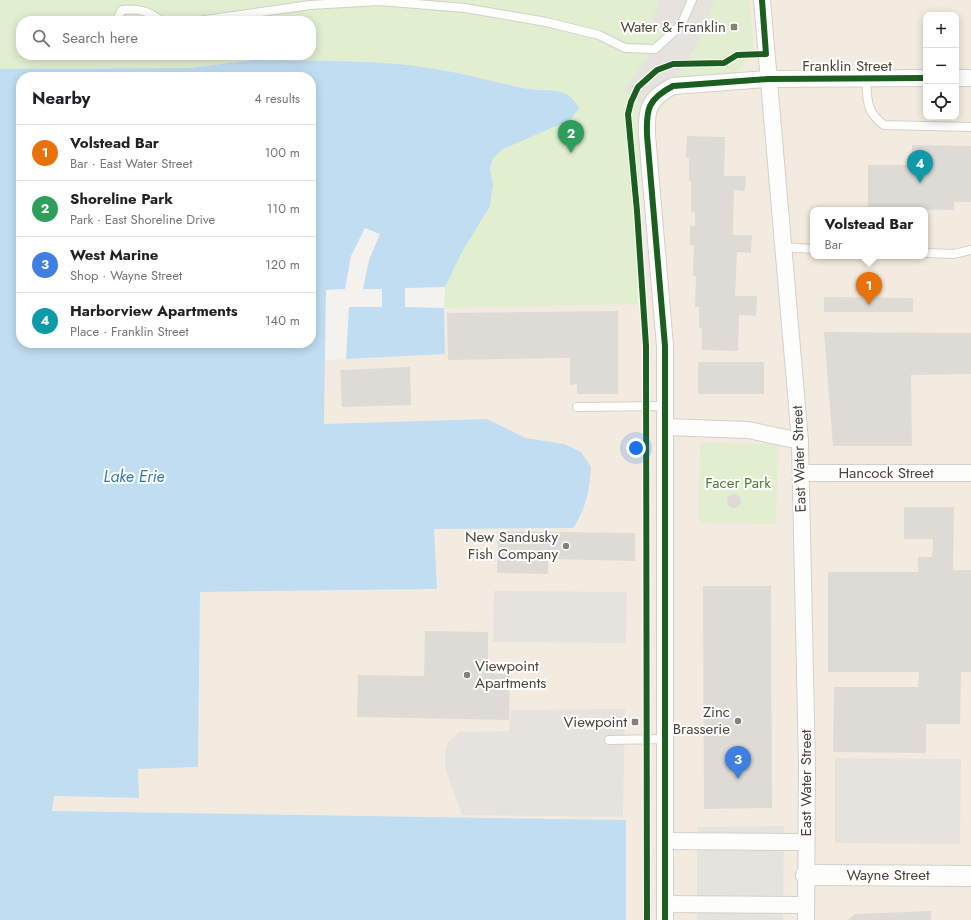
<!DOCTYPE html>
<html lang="en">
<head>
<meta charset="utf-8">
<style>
  :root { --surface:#fff; --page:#f6f6f6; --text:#202124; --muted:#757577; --line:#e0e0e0; --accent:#b45309 }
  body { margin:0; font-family:Jost,sans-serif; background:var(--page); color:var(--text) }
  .controls { position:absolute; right:12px; top:12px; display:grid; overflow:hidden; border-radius:8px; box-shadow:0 2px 10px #0003 }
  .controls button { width:36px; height:36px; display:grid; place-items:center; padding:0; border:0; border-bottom:1px solid var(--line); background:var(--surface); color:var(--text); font:20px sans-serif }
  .you { position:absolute; left:636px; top:448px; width:14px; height:14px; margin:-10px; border:3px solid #fff; border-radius:50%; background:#1a73e8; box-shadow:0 0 0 6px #1a73e833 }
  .badge { display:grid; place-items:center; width:26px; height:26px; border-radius:50%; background:var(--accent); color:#fff; font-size:13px; font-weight:700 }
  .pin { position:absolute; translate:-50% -33px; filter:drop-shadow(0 1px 2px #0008) }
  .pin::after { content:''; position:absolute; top:21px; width:14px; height:12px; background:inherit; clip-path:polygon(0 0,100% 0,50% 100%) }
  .popup { position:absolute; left:810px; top:207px; width:118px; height:52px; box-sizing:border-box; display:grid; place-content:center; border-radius:8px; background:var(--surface); filter:drop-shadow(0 1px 3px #0005); font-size:13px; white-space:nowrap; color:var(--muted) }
  .popup b { font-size:15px; color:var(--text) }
  .popup::after { content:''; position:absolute; left:50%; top:100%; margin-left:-8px; border:8px solid transparent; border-top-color:var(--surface) }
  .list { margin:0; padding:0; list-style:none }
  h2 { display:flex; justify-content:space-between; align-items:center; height:52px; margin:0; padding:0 16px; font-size:17px }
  h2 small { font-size:13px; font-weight:400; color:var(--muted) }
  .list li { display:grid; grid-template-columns:26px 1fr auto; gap:12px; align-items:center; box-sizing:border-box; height:56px; padding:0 16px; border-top:1px solid var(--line) }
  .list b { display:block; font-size:15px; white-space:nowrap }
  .list p { margin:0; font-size:13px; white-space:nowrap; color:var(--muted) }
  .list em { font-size:13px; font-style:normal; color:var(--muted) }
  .icon { flex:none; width:22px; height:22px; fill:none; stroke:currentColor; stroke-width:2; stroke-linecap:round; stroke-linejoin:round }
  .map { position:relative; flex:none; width:971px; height:920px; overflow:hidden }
  .search { position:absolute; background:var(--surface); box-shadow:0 2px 10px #0003; left:16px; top:16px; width:300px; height:44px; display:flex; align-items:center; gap:10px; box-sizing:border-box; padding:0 14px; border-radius:16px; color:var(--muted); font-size:15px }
  .panel { position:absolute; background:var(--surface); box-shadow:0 2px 10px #0003; left:16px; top:72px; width:300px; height:276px; border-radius:16px }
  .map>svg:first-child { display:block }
  .commercial { fill:#f3ebdf; fill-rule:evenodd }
  .green { fill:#e1eecf; fill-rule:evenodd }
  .parking { fill:#e6e3df }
  .water { fill:#c0ddf1; fill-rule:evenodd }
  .building { fill:#dedbd6 }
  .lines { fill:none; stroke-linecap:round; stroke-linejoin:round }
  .service-casing { stroke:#d2d0cb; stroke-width:10 }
  .minor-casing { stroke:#d2d0cb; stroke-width:18 }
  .tertiary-casing { stroke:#d2d0cb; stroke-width:22 }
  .service { stroke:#fdfdfc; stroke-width:8 }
  .minor { stroke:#fdfdfc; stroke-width:16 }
  .tertiary { stroke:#fdfdfc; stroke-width:20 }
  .cycleway-casing { stroke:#fff; stroke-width:8 }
  .cycleway { stroke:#1b5e20; stroke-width:6 }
  .poi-dot { fill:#868178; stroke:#fff; stroke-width:1.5 }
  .labels { text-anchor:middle; stroke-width:4; stroke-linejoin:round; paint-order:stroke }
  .poi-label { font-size:15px; fill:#4b4439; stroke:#fff; text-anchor:end }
  .street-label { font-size:15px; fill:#4b4439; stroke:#fff }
  .park-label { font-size:15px; fill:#4a7f2a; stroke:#fff }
  .water-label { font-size:16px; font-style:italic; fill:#2e7ab2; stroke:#fff }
</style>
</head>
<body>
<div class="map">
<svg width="971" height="920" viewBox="0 0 971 920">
  <rect width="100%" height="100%" fill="#f4f2ee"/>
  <path class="commercial" d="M750,0H971V920H626L625,820L52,811L53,796L139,798L138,769L198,767L200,592L437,589L434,529L573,528L564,444L526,438L487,419L324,424L325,360L445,354L444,308L637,304L639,175L649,125L677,89L736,74L754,53ZM926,15H956V117H926ZM813,210H925V256H813Z"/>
  <g class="green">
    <path d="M0,0H750L754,53L736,74L677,89L649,125L639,175L637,304L444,308L445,287L493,185L490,169L493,158L558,90L526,89L436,69L360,61L254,60L188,68L0,69ZM21,21H311V55H21Z"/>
    <path d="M700,443L778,444L776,524L699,523Z"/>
  </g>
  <g class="parking">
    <path d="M660,0H714L702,33L685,65L650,110L624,91L659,41L667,27L652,21Z"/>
    <path d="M494,591L627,592L626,643L493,642Z"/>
    <path d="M625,709L623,817L462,815L445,768V753L448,742L459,732L509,731L511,710Z"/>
    <path d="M835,758L961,759L960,844L835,843Z"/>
    <path d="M784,826L783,920H697V827Z"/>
  </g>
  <path class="water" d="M254,60C315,61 376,59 436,69C465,74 494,82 523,88C545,93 565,83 579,108L570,120L503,149L493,158L490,169L493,185L490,206L462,252L445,287L405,288V307L444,308L445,354L346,359L349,307H382V289H363L369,260L380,234L365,228L351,256L345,289L326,290L324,424L487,419L526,438L564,444L581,452L591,467C589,492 587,506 573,528L434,529L437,589L200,592L198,767L138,769L139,798L54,796L52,811L626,820V920H0V69L188,68ZM21,77H311V343H21Z"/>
  <g class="building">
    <path d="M687,136L725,137L724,176H746L745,191L734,190L733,235H752L751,253L737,252L735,296H757L756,316L739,315L738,351L702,350V328H699V307H695L696,276H693L694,245H690V226H695V212H691V181H689V158H686Z"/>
    <path d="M912,145L971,146V202H954V210L868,209V165H912Z"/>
    <path d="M824,297L913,298V312H824Z"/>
    <path d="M618,311V394H577V384L570,385V358L448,360L447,313Z"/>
    <path d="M824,332L971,333V374L911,375L912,446H833Z"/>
    <rect x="698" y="362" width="66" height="32"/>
    <path d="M410,367L411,405L342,407L340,370Z"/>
    <circle cx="734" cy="501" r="7"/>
    <path d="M904,507H954L953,570H971V672H961L960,724H926V753L833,752L834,687H918L919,672H828V572H918V557H932L933,539H904Z"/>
    <path d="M498,531L635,533V561L548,559V574L497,573Z"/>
    <path d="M703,586H771L772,808L704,809Z"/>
    <path d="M425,631L488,632V673L510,674L509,720L357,717L358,675L424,676Z"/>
    <path d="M931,911V920H848L855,914Z"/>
  </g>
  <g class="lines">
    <defs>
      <g id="service">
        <path d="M116,21L122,10C139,8 148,11 162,21"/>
        <path d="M198,21L310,5L379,1L465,8L546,22L599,35L625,48L655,49L681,25L692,0"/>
        <path d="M866,79C868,100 865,111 884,125L971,127"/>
        <path d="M782,247L813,249"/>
        <path d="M925,253L954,254L971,250"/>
        <path d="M577,407L665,406"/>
        <path d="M609,740L666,739"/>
      </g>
      <g id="minor">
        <path d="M762,0L800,441L807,766L806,920"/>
        <path d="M956,78H971"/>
        <path d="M665,427L748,430L800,441"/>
        <path d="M801,473H971"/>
        <path d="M665,841L806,842"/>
        <path d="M665,904L806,905"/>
        <path d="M665,920V346L647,135C646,109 648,99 673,86L768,79L926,78"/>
      </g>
      <path id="tertiary" d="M806,875L971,876"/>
    </defs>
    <use href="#service" class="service-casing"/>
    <use href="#minor" class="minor-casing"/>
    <use href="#tertiary" class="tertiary-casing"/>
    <use href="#service" class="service"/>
    <use href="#minor" class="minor"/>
    <use href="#tertiary" class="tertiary"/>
    <defs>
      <g id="cycleway">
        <path d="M647,920L646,346L637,211L628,114L631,102L638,87L657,70L673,64L724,63L737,55L766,54L762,0"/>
        <path d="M665,920V346L647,135C646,109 648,99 673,86L768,79L926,78"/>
      </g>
    </defs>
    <use href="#cycleway" class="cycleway-casing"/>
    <use href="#cycleway" class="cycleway"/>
  </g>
  <g class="poi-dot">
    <rect x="730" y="23" width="8" height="8" rx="2"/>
    <circle cx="566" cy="546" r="4"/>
    <circle cx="467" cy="675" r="4"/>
    <circle cx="738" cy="721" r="4"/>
    <rect x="631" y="718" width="8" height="8" rx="2"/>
  </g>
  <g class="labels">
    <g class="poi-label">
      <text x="726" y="32">Water &amp; Franklin</text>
      <text x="558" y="542">New Sandusky<tspan x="558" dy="17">Fish Company</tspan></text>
      <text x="475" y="671" text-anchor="start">Viewpoint<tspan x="475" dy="17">Apartments</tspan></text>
      <text x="730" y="717">Zinc<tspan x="730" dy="17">Brasserie</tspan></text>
      <text x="627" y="727">Viewpoint</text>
    </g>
    <g class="street-label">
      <text x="847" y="71">Franklin Street</text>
      <text transform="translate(799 459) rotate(-92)" y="5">East Water Street</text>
      <text x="886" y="478">Hancock Street</text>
      <text transform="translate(806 783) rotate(-90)" y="5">East Water Street</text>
      <text x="888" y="880">Wayne Street</text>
    </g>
    <g class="park-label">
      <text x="738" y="488">Facer Park</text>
    </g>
    <g class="water-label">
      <text x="134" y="482">Lake Erie</text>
    </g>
  </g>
</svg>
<div class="controls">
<button>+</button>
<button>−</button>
<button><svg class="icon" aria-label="locate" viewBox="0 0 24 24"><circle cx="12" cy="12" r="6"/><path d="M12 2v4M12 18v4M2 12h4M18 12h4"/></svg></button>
</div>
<div class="you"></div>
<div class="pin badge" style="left:869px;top:305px;background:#e8710a">1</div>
<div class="popup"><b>Volstead Bar</b>Bar</div>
<div class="pin badge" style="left:571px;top:153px;background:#2e9e5b">2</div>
<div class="pin badge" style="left:738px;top:779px;background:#3f7fe0">3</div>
<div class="pin badge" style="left:920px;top:183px;background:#0f9aa8">4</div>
<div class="search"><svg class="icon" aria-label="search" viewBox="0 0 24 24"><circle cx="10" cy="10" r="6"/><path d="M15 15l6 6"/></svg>Search here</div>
<section class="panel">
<h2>Nearby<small>4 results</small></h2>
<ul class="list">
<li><span class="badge" style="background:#e8710a">1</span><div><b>Volstead Bar</b><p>Bar · East Water Street</p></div><em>100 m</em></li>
<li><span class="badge" style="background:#2e9e5b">2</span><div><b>Shoreline Park</b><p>Park · East Shoreline Drive</p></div><em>110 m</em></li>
<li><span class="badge" style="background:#3f7fe0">3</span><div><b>West Marine</b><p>Shop · Wayne Street</p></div><em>120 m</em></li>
<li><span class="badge" style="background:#0f9aa8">4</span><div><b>Harborview Apartments</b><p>Place · Franklin Street</p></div><em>140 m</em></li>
</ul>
</section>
</div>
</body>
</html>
